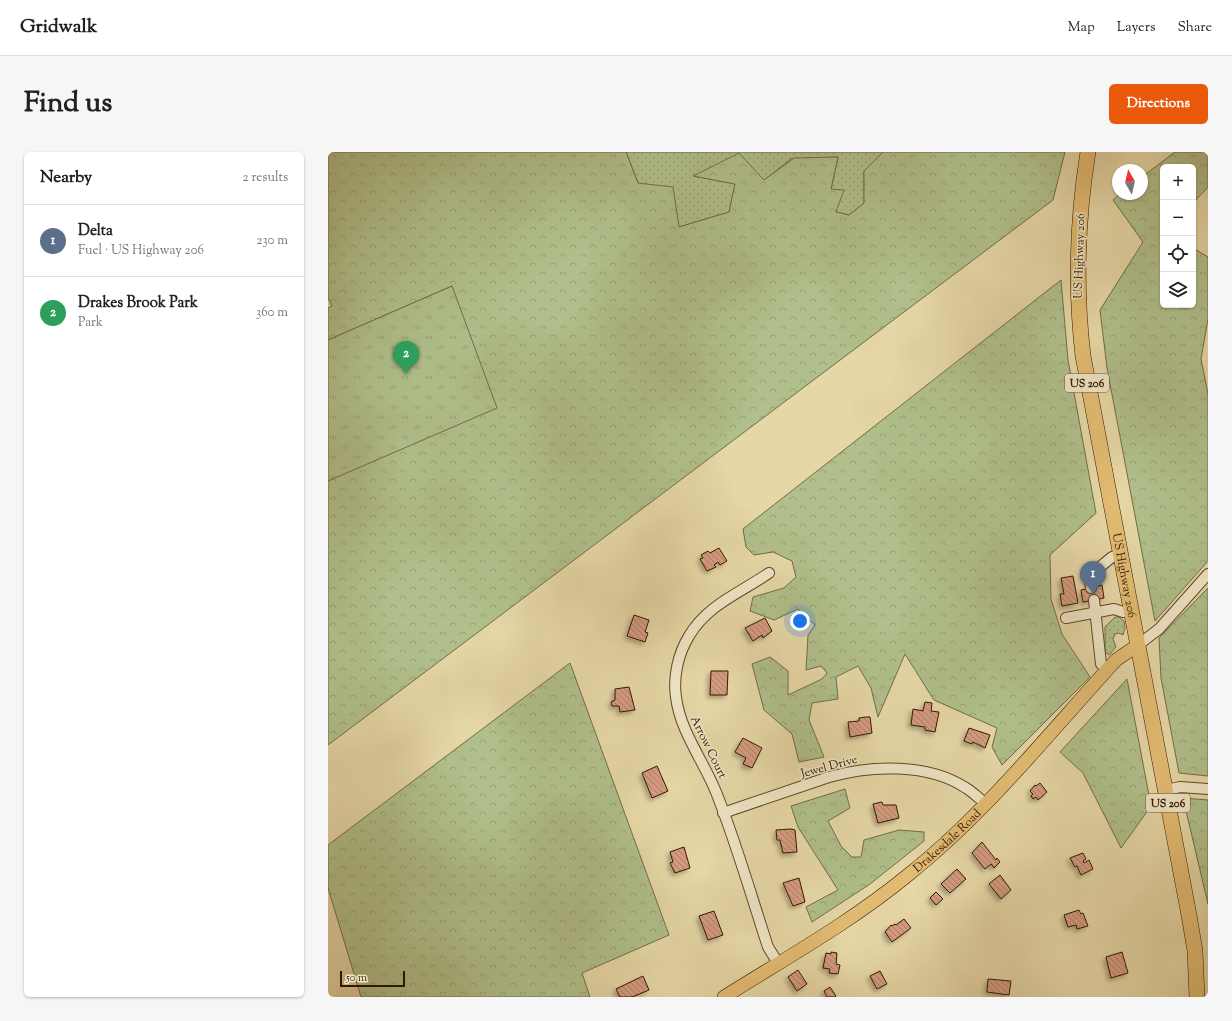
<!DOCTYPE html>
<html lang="en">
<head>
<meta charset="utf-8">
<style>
  :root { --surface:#fff; --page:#f6f6f6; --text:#222; --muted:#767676; --line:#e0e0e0; --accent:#ea580c }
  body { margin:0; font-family:"Sorts Mill Goudy",serif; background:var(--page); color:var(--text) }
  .controls { position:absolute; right:12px; top:12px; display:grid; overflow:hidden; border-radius:6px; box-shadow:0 1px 3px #0004 }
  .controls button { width:36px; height:36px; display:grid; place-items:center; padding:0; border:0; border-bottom:1px solid var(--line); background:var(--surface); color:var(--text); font:20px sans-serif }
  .compass { position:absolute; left:784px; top:12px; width:36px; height:36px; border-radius:50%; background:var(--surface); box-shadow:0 1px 3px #0004; rotate:352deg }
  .scale { position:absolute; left:12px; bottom:10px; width:65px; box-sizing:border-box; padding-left:4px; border:2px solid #331800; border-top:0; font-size:11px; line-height:14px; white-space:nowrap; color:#331800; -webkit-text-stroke:3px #efe5c5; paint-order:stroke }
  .you { position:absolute; left:472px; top:469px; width:14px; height:14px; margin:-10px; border:3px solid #fff; border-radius:50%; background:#1a73e8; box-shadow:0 0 0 6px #1a73e833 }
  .badge { display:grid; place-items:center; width:26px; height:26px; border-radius:50%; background:var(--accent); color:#fff; font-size:13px; font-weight:700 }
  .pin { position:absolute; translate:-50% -33px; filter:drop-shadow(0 1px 2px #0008) }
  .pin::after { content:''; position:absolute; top:21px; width:14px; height:12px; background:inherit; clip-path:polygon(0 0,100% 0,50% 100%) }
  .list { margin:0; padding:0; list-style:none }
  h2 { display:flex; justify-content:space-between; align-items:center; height:52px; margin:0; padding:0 16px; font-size:17px }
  h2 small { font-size:13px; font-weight:400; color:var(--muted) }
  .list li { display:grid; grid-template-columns:26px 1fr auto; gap:12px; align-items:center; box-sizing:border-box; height:72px; padding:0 16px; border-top:1px solid var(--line) }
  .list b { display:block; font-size:15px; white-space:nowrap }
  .list p { margin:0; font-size:13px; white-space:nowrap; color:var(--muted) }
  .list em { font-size:13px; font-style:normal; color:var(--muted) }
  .icon { flex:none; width:22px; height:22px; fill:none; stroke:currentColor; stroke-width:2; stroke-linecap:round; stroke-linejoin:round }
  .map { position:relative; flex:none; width:880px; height:845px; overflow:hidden; border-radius:6px }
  header { display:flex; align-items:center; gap:24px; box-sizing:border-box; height:56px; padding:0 20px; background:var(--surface); border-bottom:1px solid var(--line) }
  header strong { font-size:19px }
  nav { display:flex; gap:22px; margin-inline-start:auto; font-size:14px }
  .intro { display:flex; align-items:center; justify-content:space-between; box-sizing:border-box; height:96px; padding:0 24px }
  h1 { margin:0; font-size:28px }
  .button { padding:10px 18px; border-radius:6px; background:var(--accent); color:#fff; font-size:14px; font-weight:700 }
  main { display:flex; gap:24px; padding:0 24px }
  aside { flex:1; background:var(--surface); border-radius:6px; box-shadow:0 1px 3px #0004 }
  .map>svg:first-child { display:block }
  .grass { fill:url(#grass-dots); stroke:#726c46 }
  .forest { fill:url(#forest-crowns); stroke:#726c46 }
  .park { fill:url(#park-tufts); stroke:#726c46 }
  .building { fill:url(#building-back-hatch); stroke:#331800; filter:url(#shadow) }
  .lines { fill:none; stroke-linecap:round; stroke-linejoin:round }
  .minor-casing { stroke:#60482a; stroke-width:12 }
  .major-casing { stroke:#331800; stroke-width:14 }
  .highway-casing { stroke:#331800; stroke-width:16 }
  .minor { stroke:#efe5c5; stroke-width:10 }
  .major { stroke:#e3bc73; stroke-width:13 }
  .highway { stroke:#e3bc73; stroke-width:15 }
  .labels { text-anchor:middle; stroke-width:3; stroke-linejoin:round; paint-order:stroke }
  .shield { fill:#efe5c5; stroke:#6b563b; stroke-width:1 }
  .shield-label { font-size:11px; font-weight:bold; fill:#331800 }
  .street-label { font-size:12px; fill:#331800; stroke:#efe5c5 }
</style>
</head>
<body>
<header>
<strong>Gridwalk</strong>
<nav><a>Map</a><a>Layers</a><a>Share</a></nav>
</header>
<div class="intro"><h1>Find us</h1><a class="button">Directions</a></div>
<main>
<aside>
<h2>Nearby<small>2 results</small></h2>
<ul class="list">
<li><span class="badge" style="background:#5c6f8a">1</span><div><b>Delta</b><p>Fuel · US Highway 206</p></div><em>230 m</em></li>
<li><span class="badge" style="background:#2e9e5b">2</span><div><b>Drakes Brook Park</b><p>Park</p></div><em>360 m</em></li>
</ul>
</aside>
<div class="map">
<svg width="880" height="845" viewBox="0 0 880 845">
  <defs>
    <pattern id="grass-dots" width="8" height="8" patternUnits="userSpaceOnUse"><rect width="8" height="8" fill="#b0bf8b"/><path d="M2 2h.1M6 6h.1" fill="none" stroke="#98a376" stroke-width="1.8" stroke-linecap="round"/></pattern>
    <pattern id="forest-crowns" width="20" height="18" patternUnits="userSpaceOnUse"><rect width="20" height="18" fill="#b0bf8b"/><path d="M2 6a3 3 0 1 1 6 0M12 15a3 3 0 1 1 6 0" fill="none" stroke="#98a376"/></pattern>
    <pattern id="park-tufts" width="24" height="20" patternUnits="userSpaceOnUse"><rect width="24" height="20" fill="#b0bf8b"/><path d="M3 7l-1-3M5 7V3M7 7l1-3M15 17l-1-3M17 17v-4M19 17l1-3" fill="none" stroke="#98a376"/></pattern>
    <pattern id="building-back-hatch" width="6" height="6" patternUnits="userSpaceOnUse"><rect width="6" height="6" fill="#d49b80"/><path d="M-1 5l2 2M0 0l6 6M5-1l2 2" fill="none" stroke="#ad7d66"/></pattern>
    <filter id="shadow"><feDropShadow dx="-3" dy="3" stdDeviation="2" flood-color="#0004"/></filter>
  </defs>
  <rect width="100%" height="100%" fill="#e6d7a6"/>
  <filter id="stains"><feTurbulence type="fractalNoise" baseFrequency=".005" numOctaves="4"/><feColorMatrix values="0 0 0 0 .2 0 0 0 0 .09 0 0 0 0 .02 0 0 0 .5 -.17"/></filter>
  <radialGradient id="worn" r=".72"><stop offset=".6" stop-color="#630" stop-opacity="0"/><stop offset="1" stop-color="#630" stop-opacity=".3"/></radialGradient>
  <g class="grass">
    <path d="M298,0H555L536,19V51L521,63L508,60L503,38L510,5L463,7L436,28L366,24L407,32L401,60L351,75L310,31Z"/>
    <path d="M787,465H791L796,469L797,476L795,483L791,481L787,482L785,487L788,495L781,503L777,500V475Z"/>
  </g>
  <g class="forest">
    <path d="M0,0H298L310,31L345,35L351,75L401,60L407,32L365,24L411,1L436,28L466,6L510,5L503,37L516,38L508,60L521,63L536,51V19L555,0H737L725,48L0,593V329L124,134L0,188V156L4,154L0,146Z"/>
    <path d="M847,0H880V35L865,51V15H835V153H865V96L880,105V167L873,207L880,242V409L827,469L779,216L772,158L815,90L785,48L792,42H814V25Z"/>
    <path d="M733,128L740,208L768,361L722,403L723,447L734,482L762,525L674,613L664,595L669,576L606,548L577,502L550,565L543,536L530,514L508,525L510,547L484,551L481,568L496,605L471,610L464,582L436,558L424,512L442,505L460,519V543L494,527L499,521L493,514L478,518L480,483L487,473L470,457L446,468L422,459L425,445L456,436L468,425L464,409L445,400L426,403L418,395L415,377Z"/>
    <path d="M880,436V624L851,621L833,526L831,486Z"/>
    <path d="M242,511L341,783L254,821L262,845H33L0,736V693Z"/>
    <path d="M799,527L823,654L793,696L755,621L732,600Z"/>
    <path d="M517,637L522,656L500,669L513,694L524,705H533L536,688L571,678L596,680V689L542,732L484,770L478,755L510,738L470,675L463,654Z"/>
    <path d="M855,646L880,648V752Z"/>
  </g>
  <path class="park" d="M124,134L169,256L0,329V188Z"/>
  <g class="building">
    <path d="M391,396L399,409L392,413L390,410L386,413L388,415L379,419L372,407L375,406L373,403L380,399L382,401Z"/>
    <path d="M745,424L750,451L734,454L732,442H736L733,426Z"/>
    <path d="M774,433L776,446L755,450L753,438Z"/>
    <path d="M306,463L321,468L317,480L320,481L317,490L299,484Z"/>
    <path d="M437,466L444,479L435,486L434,483L425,489L417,476Z"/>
    <path d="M383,519H400L399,543H382Z"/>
    <path d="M301,535L307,558L292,560L291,554H284L283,550L287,548V537Z"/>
    <path d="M597,550L604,551L603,559L611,560L607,580L597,578V575L583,573L585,557L595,559Z"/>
    <path d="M538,565H542L544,581L522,585L520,570L531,569V566Z"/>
    <path d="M641,576L662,583L657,596L645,590L644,592L636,589Z"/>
    <path d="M415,586L434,596L424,616L415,612L418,606L407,600Z"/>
    <path d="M329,614L340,639L324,646L314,621Z"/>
    <path d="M712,631L719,640L710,648L708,645L705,647L703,644L705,642L702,639L707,633L708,634Z"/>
    <path d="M554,650L555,653H568L571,666L550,671L545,652Z"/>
    <path d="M463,677L467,678L469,700L455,701L452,688H449L448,678Z"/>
    <path d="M654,690L668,708L669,706L672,710L666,716L663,712L657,717L644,701Z"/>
    <path d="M356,695L362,716L347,721L342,711L345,710L342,700Z"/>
    <path d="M755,701L758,707L755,709L756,711L761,708L765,717L753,723L749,714L747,715L742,706Z"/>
    <path d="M629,717L638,727L622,741L613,732Z"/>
    <path d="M672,723L683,738L673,747L661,732Z"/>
    <path d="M471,726L477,750L465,754L455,731Z"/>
    <path d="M608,740L615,747L608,753L602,746Z"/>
    <path d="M751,758L753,762L755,761L760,774L749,777L748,773L740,775L736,763Z"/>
    <path d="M386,759L395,783L380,788L371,764Z"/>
    <path d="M576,767L583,776L564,790L557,780L563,773L564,774L567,772L568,773Z"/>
    <path d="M503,800L509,801L508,812L512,813L510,822L501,821L502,817L495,816L498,801L503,802Z"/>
    <path d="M794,800L800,821L783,826L778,805Z"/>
    <path d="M470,818L479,832L469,839L460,825Z"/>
    <path d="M552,819L559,832L549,837L542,824Z"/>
    <path d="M315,824L321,838L304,845H292L288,837Z"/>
    <path d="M660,827L683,829L681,843L659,840Z"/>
    <path d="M502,835L508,844L507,845H499L496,839Z"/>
  </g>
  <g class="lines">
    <defs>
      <g id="minor">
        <path d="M441,421C412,441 379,453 361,484C350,502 345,525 348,545C352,579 375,608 388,640C408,690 423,743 440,795L450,811"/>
        <path d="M763,436L761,424L784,405L792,403"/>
        <path d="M766,448L773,512L779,518"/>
        <path d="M738,466L786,457L795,460L803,459"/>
        <path d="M810,493L831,477L880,422"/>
        <path d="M838,638L852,635L880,637"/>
        <path d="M395,661L501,625C543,613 600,611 638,636C645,640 650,646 657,651"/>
      </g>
      <g id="major">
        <path id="s1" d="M396,845C458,806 523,770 580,723C658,661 721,581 788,508L810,493"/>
      </g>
      <g id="highway">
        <path id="s2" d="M760,0C749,68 747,135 755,204L861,763L867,799L869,845"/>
      </g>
    </defs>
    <use href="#minor" class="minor-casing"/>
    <use href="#major" class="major-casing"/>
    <use href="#highway" class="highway-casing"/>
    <use href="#minor" class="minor"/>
    <use href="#major" class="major"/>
    <use href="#highway" class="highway"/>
  </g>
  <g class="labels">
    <g class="shield">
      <rect x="737" y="222" width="44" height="18" rx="3"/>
      <rect x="818" y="642" width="44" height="18" rx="3"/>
    </g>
    <g class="shield-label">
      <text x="759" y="235">US 206</text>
      <text x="840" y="655">US 206</text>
    </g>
    <g class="street-label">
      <text transform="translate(751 104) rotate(-88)" y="4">US Highway 206</text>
      <text dy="4" stroke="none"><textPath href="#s2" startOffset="428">US Highway 206</textPath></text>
      <text transform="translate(381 595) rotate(64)" y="4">Arrow Court</text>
      <text transform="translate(501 614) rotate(-15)" y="4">Jewel Drive</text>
      <text dy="4" stroke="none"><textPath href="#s1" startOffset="273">Drakesdale Road</textPath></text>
    </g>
  </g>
  <rect width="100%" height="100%" filter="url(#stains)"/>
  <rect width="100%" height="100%" fill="url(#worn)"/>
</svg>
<div class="controls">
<button>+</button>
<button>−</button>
<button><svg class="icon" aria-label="locate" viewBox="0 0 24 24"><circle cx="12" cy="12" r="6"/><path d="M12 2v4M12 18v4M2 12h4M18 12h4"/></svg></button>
<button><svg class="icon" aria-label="layers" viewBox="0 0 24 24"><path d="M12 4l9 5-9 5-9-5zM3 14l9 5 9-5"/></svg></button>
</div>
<svg class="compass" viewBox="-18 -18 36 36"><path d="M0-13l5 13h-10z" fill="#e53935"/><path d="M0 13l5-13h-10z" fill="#767676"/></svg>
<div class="scale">50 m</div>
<div class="you"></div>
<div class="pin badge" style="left:765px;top:442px;background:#5c6f8a">1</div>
<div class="pin badge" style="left:78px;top:222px;background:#2e9e5b">2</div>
</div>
</main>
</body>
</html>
